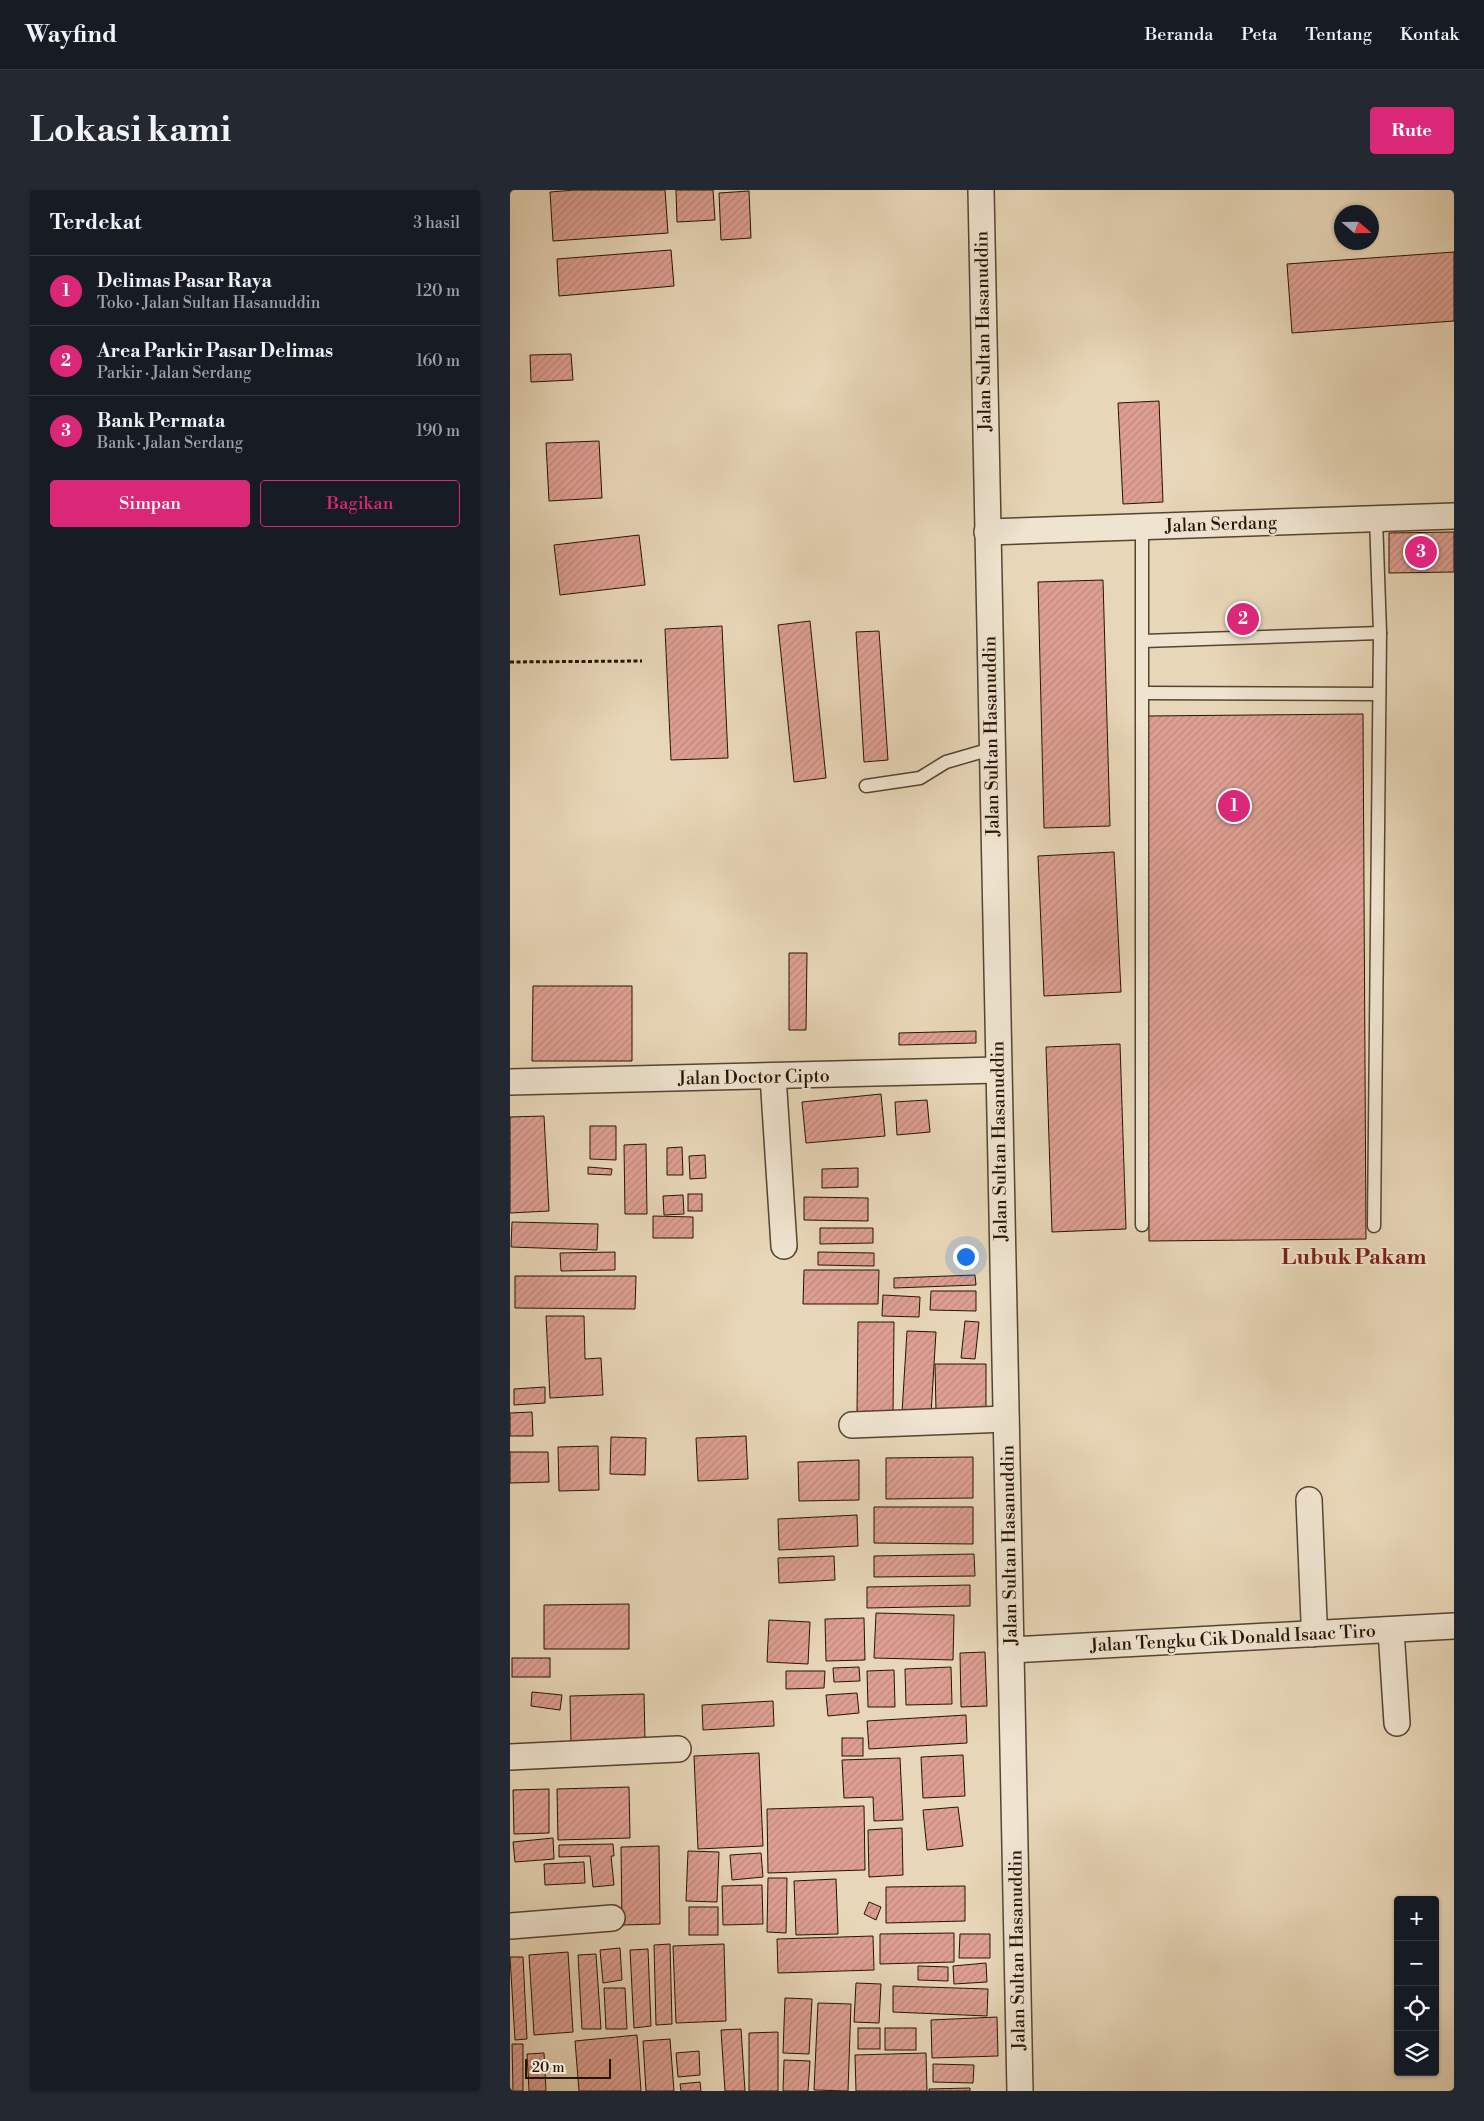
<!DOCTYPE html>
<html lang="id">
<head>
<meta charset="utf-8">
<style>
  :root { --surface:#171b24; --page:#242831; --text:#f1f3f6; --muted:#9ea1a6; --line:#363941; --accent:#db2777 }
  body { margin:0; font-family:"Libre Bodoni",serif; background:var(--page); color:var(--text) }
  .controls { position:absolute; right:15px; bottom:15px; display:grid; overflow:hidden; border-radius:5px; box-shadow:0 1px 4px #0004 }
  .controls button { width:45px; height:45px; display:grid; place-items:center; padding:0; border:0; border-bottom:1px solid var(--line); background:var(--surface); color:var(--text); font:25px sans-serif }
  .compass { position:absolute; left:824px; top:15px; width:45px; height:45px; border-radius:50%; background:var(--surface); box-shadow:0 1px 4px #0004; rotate:110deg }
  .scale { position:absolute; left:15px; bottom:12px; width:86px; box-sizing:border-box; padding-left:5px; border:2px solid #261304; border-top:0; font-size:14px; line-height:18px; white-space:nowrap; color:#261304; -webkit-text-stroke:4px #efe4d0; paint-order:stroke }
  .you { position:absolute; left:455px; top:1066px; width:18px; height:18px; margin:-12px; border:4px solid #fff; border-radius:50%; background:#1a73e8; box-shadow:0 0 0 8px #1a73e833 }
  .badge { display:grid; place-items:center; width:32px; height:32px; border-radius:50%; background:var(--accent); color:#fff; font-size:16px; font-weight:700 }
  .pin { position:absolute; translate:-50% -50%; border:2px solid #fff; box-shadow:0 1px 5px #0006 }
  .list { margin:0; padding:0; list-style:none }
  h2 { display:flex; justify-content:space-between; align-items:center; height:65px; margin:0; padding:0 20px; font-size:21px }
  h2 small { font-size:16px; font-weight:400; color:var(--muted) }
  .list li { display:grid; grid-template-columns:32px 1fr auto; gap:15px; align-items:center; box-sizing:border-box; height:70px; padding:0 20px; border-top:1px solid var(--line) }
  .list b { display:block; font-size:19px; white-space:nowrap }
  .list p { margin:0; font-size:16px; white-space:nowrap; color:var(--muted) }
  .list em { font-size:16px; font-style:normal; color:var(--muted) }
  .actions { display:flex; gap:10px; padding:15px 20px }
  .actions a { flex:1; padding:11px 0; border:1px solid var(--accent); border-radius:5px; text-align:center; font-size:18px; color:var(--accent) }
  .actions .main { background:var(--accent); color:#fff }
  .icon { flex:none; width:28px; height:28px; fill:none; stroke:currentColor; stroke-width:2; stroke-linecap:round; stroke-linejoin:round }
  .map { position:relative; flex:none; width:944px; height:1901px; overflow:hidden; border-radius:5px }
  header { display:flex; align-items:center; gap:30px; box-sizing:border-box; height:70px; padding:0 25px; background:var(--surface); border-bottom:1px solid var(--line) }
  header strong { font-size:24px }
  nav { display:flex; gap:28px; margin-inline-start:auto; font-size:18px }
  .intro { display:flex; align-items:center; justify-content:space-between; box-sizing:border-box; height:120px; padding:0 30px }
  h1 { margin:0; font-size:35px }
  .button { padding:12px 22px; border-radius:5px; background:var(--accent); color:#fff; font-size:18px; font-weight:700 }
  main { display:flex; gap:30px; padding:0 30px }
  aside { flex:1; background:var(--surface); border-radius:5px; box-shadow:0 1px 4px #0004 }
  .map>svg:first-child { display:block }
  .building { fill:url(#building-hatch); stroke:#261304 }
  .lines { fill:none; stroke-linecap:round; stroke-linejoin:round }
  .service-casing { stroke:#564431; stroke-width:15 }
  .minor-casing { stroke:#564431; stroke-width:28 }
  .path { stroke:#261304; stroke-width:3; stroke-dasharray:4 2.5; stroke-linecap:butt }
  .service { stroke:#efe4d0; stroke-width:12 }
  .minor { stroke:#efe4d0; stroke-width:25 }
  .labels { text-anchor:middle; stroke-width:4; stroke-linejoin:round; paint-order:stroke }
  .street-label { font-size:18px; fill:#261304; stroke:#efe4d0 }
  .district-label { font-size:22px; font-weight:bold; fill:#7a1f14; stroke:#efe4d0 }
</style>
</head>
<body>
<header>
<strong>Wayfind</strong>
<nav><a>Beranda</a><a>Peta</a><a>Tentang</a><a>Kontak</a></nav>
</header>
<div class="intro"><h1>Lokasi kami</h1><a class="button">Rute</a></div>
<main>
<aside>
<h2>Terdekat<small>3 hasil</small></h2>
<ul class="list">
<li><span class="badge">1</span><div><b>Delimas Pasar Raya</b><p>Toko · Jalan Sultan Hasanuddin</p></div><em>120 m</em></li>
<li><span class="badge">2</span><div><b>Area Parkir Pasar Delimas</b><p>Parkir · Jalan Serdang</p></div><em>160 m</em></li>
<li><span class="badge">3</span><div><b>Bank Permata</b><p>Bank · Jalan Serdang</p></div><em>190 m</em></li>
</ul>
<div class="actions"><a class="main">Simpan</a><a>Bagikan</a></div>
</aside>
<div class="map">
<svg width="944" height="1901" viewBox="0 0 944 1901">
  <defs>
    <pattern id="building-hatch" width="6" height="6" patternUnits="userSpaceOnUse" patternTransform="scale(1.25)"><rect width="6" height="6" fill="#de9f92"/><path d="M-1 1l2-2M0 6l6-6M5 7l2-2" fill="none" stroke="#be887c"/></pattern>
  </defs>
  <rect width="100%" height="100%" fill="#e7d6b7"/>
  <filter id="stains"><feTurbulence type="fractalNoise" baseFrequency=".004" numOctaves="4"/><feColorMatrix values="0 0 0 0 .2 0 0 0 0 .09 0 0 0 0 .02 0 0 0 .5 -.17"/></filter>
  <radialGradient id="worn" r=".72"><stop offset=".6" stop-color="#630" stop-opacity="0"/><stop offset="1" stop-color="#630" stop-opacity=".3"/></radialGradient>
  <g class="building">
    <path d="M65,0H155L158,43L43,51L40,2Z"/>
    <path d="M166,0H203L205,30L167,32Z"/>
    <path d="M239,1L241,48L211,50L209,3Z"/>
    <path d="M161,60L164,96L49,106L47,69Z"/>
    <path d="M944,62V131L782,143L777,74Z"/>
    <path d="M61,164L63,190L21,192L20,165Z"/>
    <path d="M649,211L653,312L613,314L608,213Z"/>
    <path d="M89,251L92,308L39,311L36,253Z"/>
    <path d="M944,342V382L879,383V343Z"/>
    <path d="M129,345L135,395L50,405L44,355Z"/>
    <path d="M593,390L600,636L534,638L528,392Z"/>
    <path d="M300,431L316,588L284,592L268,435Z"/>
    <path d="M212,436L218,568L161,570L155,439Z"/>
    <path d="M369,441L378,570L354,572L346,442Z"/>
    <path d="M853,524L856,1049L639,1051L636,526Z"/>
    <path d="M604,662L611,802L534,806L528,666Z"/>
    <path d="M279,763H297L296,840H279Z"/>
    <path d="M23,796H122V871H22Z"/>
    <path d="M466,841V853L389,855V843Z"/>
    <path d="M610,854L616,1039L542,1042L536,857Z"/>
    <path d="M371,904L375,946L296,953L292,912Z"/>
    <path d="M417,910L420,942L387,945L385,912Z"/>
    <path d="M34,926L39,1021L0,1023V927Z"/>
    <path d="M80,936H106V970L80,969Z"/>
    <path d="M136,954L137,1024H115L114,955Z"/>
    <path d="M172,957L173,985H157V958Z"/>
    <path d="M195,965L196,988L180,989L179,966Z"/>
    <path d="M78,977L102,979L101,985L78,984Z"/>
    <path d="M348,978V997L312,998V979Z"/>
    <rect x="178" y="1004" width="14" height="17"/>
    <path d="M173,1005L174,1024L154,1025L153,1006Z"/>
    <path d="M294,1007L358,1008V1031L294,1030Z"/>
    <path d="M143,1026L183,1027V1048H143Z"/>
    <path d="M2,1032L88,1034L87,1060L1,1057Z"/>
    <path d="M310,1038H363V1053L310,1054Z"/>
    <path d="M105,1062V1080L51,1081L50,1063Z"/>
    <path d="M308,1062L364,1063V1076L308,1075Z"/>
    <path d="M294,1080H369L368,1114H293Z"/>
    <path d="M465,1085L466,1095L384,1098V1088Z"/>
    <path d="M5,1086H126L125,1119L5,1118Z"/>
    <path d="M421,1101H466V1121L420,1120Z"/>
    <path d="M373,1105L410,1107L409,1127L372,1126Z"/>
    <path d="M36,1126H74L75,1169L91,1168L93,1205L40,1208Z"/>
    <path d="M455,1131L469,1132L465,1169L451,1168Z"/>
    <path d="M348,1132H384L383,1223H347Z"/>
    <path d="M397,1141L426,1142L421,1224L392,1223Z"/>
    <path d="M425,1174H476V1222H426Z"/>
    <path d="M35,1197V1213L4,1215V1199Z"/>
    <path d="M22,1222L23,1246H0V1223Z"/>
    <path d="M236,1246L238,1289L188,1291L186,1248Z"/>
    <path d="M101,1247L136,1248L135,1285L100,1284Z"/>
    <path d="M88,1256L89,1300L49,1301L48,1257Z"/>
    <path d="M0,1262H38L39,1292L0,1293Z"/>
    <path d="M463,1267V1308L376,1309V1268Z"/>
    <path d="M349,1270V1310L289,1311L288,1272Z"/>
    <path d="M364,1317H463V1354L364,1353Z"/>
    <path d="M347,1325L348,1356L269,1360L268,1329Z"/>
    <path d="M464,1364L465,1386L364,1387V1366Z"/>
    <path d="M324,1366L325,1390L269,1393L268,1368Z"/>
    <path d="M460,1395V1416L357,1418V1397Z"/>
    <path d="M119,1414V1459H34V1415Z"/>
    <path d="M366,1423L444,1425L443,1470L364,1468Z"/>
    <path d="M354,1428L355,1470L316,1471L315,1429Z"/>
    <path d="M259,1430L300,1432L298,1474L257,1472Z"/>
    <path d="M475,1462L477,1516L451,1517L450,1463Z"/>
    <rect x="2" y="1468" width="38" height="19"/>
    <path d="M349,1477L350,1491L324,1492L323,1478Z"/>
    <path d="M441,1477L442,1514L396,1515L395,1479Z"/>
    <path d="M384,1480L385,1517H358L357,1481Z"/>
    <path d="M276,1481H315L314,1498L276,1499Z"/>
    <path d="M22,1502L52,1505L50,1520L21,1516Z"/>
    <path d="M347,1503L349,1523L318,1526L316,1505Z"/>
    <path d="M134,1504L135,1551L61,1553L60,1506Z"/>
    <path d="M263,1511L264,1536L193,1540L192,1515Z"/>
    <path d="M456,1525L457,1553L359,1559L357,1531Z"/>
    <rect x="332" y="1548" width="21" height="18"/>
    <path d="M249,1563L253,1656L188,1659L184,1566Z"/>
    <path d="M453,1565L455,1606L413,1608L411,1567Z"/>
    <path d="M390,1568L393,1630L364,1631L363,1607L334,1608L332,1570Z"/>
    <path d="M119,1597L120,1648L48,1650L47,1599Z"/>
    <path d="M39,1599V1643L4,1644L3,1600Z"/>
    <path d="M354,1616L355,1680L258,1683L257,1619Z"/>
    <path d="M448,1617L453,1656L417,1660L413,1620Z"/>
    <path d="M392,1638L393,1685L359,1687L358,1640Z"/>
    <path d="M43,1648L44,1669L5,1672L3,1652Z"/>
    <path d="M103,1654L104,1666H101L104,1695L83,1697L80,1666L49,1667V1655Z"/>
    <path d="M149,1656L150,1734L112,1735L111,1657Z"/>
    <path d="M178,1661L209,1662L207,1712L176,1711Z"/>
    <path d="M251,1663L253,1687L222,1690L220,1665Z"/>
    <path d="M74,1672L75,1693L35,1695L34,1674Z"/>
    <path d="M258,1688H277L276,1743L257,1742Z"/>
    <path d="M326,1689L328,1744L286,1745L284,1691Z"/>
    <path d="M252,1695L253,1734L213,1735L212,1696Z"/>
    <path d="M455,1696V1731L376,1733V1697Z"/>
    <path d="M359,1712L371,1717L366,1730L354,1724Z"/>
    <rect x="179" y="1717" width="29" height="28"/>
    <path d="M444,1743V1772L370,1774V1744Z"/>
    <path d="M450,1744H480V1768H449Z"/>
    <path d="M363,1746L364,1780L268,1783L267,1749Z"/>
    <path d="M160,1754L162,1834L146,1835L144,1755Z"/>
    <path d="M214,1754L216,1831L166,1833L163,1756Z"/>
    <path d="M110,1758L112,1790L93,1793L90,1760Z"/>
    <path d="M138,1759L141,1836L124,1838L120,1760Z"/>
    <path d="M58,1762L63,1842L24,1845L19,1765Z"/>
    <path d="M86,1764L91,1839H72L68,1765Z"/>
    <path d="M0,1767H13L17,1849L5,1850Z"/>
    <path d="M476,1773L477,1792L444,1794L443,1776Z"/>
    <path d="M408,1776L438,1777V1791L408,1790Z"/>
    <path d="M346,1793L371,1794L369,1833L344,1832Z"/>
    <path d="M383,1796L478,1799L477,1826L383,1822Z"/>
    <path d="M94,1798H115L117,1839H96Z"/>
    <path d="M275,1808L302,1809L299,1864L273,1863Z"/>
    <path d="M308,1813L341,1814L338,1901L304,1900Z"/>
    <path d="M487,1827L488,1866L422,1868L421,1830Z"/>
    <rect x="348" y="1838" width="22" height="21"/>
    <rect x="375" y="1838" width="31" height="22"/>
    <path d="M231,1839L235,1901H215L211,1840Z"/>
    <path d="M268,1842V1901H239V1843Z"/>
    <path d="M127,1845L131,1901H69L65,1851Z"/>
    <path d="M160,1849L164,1901H136L133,1851Z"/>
    <path d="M2,1854H13V1901H3Z"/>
    <path d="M189,1861L190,1885L168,1887L166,1863Z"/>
    <path d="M34,1863L36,1901H19L17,1864Z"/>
    <path d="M416,1863L417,1901H346L345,1865Z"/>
    <path d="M274,1870L300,1871L298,1901H273Z"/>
    <path d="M423,1874L464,1875L463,1893L423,1892Z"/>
    <path d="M190,1892L191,1901H171L170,1894Z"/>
    <path d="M460,1898V1901H419V1899Z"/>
  </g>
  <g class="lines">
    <defs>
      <g id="service">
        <path d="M632,337V1035"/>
        <path d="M633,451L870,443"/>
        <path d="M633,503L869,504"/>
        <path d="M356,596L410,588L436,572L481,559"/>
        <path d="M864,1036L870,443L866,328"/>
      </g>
      <g id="minor">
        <path d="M471,0L510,1901"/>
        <path d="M477,342L944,326"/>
        <path d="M263,886L274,1056"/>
        <path d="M0,892L488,880"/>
        <path d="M342,1235L496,1229"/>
        <path d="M799,1310L804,1431L802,1444"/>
        <path d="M881,1440L887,1533"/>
        <path d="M501,1460L944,1436"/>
        <path d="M0,1567L168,1559"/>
        <path d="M0,1736L102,1728"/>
      </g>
    </defs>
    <use href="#service" class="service-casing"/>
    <use href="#minor" class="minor-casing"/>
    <path class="path" d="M0,472L132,471"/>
    <use href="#service" class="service"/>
    <use href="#minor" class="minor"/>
  </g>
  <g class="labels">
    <g class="street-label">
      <text transform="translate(473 141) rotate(-91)" y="6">Jalan Sultan Hasanuddin</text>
      <text transform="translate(711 334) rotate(-2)" y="6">Jalan Serdang</text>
      <text transform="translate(481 546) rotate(-91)" y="6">Jalan Sultan Hasanuddin</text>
      <text transform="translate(244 887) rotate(-1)" y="6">Jalan Doctor Cipto</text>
      <text transform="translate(489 951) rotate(-91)" y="6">Jalan Sultan Hasanuddin</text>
      <text transform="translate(499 1355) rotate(-91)" y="6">Jalan Sultan Hasanuddin</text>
      <text transform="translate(723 1448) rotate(-3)" y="6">Jalan Tengku Cik Donald Isaac Tiro</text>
      <text transform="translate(507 1760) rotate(-91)" y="6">Jalan Sultan Hasanuddin</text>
    </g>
    <g class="district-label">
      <text x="844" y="1074">Lubuk Pakam</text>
    </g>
  </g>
  <rect width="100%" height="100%" filter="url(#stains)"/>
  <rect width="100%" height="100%" fill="url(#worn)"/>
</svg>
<div class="controls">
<button>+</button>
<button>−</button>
<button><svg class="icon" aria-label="locate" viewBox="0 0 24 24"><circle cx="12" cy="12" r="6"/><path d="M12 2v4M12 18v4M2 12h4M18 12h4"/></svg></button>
<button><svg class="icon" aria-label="layers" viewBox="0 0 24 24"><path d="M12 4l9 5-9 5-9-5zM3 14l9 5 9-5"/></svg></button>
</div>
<svg class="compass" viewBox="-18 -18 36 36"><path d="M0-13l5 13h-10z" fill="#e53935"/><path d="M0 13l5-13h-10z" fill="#9ea1a6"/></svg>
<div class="scale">20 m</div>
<div class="you"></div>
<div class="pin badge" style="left:724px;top:616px">1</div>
<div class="pin badge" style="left:733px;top:429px">2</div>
<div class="pin badge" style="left:911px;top:362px">3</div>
</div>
</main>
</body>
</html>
